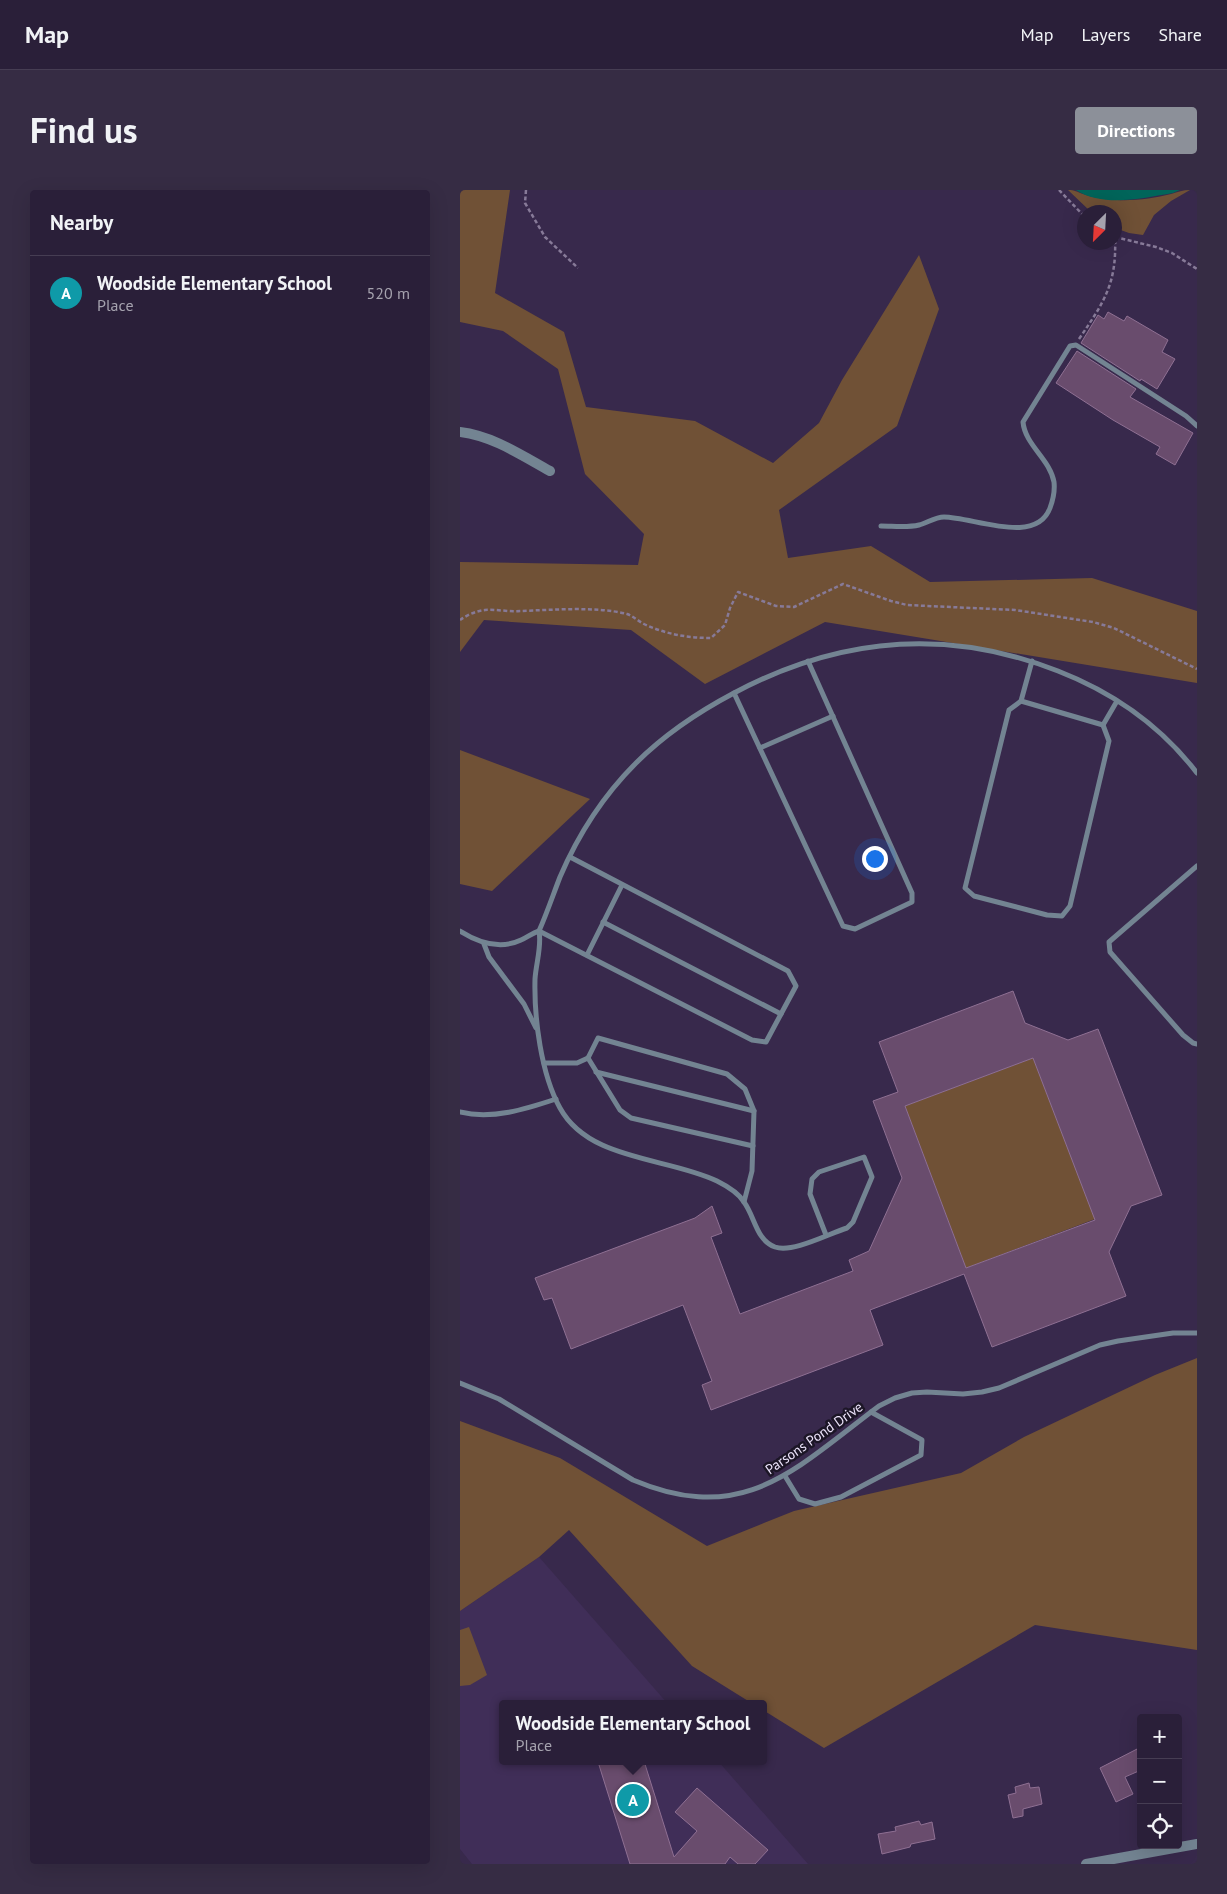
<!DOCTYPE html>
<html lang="en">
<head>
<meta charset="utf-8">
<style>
  :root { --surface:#2a1f39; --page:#362c44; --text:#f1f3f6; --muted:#a5a2ae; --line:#463d53; --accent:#8c9099 }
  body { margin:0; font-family:"PT Sans",sans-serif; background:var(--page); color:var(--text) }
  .controls { position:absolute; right:15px; bottom:15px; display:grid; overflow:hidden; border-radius:5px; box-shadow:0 5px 20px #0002 }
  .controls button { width:45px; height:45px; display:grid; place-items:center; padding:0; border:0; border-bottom:1px solid var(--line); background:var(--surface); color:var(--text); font:25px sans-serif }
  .compass { position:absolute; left:617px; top:15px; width:45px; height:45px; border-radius:50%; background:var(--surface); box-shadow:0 5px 20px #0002; rotate:204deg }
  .you { position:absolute; left:414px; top:668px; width:18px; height:18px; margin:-12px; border:4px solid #fff; border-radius:50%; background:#1a73e8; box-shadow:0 0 0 8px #1a73e833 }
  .badge { display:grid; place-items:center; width:32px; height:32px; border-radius:50%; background:var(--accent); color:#fff; font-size:16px; font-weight:700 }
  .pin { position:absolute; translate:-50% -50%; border:2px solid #fff; box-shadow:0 1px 5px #0006 }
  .popup { position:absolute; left:39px; top:1510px; width:268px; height:65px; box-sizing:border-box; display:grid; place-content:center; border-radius:5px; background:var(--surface); filter:drop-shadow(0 1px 4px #0005); font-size:16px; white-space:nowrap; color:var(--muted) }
  .popup b { font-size:19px; color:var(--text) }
  .popup::after { content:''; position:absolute; left:50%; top:100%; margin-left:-10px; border:10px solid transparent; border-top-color:var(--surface) }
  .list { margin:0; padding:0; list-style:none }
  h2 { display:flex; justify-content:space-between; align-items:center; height:65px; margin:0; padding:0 20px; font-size:21px }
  h2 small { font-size:16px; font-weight:400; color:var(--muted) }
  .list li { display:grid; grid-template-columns:32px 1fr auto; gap:15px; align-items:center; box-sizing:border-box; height:75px; padding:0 20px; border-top:1px solid var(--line) }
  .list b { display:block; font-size:19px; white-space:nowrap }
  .list p { margin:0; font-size:16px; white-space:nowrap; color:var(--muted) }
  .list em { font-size:16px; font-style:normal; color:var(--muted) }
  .icon { flex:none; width:28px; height:28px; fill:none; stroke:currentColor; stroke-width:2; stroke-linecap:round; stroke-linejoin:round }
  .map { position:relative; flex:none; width:737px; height:1674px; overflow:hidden; border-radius:5px }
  header { display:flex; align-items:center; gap:30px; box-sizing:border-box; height:70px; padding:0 25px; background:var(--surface); border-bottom:1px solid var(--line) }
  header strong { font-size:24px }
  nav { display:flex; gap:28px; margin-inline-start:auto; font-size:18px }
  .intro { display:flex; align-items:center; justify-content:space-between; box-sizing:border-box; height:120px; padding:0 30px }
  h1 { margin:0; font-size:35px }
  .button { padding:12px 22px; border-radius:5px; background:var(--accent); color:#fff; font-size:18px; font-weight:700 }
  main { display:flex; gap:30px; padding:0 30px }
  aside { flex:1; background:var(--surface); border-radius:5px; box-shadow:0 5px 20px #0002 }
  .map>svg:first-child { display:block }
  .built { fill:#402e58 }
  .green { fill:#705136 }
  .water { fill:#01655a }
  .building { fill:#694c6d; stroke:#8f7093; fill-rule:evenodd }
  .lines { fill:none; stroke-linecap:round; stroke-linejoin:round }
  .path { stroke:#877a98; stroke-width:2.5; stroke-dasharray:4 2.5; stroke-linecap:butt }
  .lane { stroke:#738492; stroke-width:5 }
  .street { stroke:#738492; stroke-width:10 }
  .labels { text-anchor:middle; stroke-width:5; stroke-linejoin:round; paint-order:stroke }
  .street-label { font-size:14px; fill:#ebe2f9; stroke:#1c1626 }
</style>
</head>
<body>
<header>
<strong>Map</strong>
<nav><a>Map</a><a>Layers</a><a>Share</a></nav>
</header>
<div class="intro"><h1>Find us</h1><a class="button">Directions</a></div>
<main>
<aside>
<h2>Nearby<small></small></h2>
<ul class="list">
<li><span class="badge" style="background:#0f9aa8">A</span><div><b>Woodside Elementary School</b><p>Place</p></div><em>520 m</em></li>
</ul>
</aside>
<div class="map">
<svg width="737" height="1674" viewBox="0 0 737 1674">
  <rect width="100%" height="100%" fill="#38294c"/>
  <path class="built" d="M79,1367L208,1514H43V1571H258L348,1674H12L0,1659V1421Z"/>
  <g class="green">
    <path d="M0,0H50L35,103L104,142L126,217L235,231L313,273L359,233L382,190L459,65L479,119L437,236L319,320L328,368L411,356L470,392L632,388L737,421V493L365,432L245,494L171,440L24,430L0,462V372L178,375L184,344L125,284L98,179L43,141L0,132Z"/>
    <path d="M608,0C615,0 617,2 623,4C633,8 647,9 657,10C675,11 695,8 711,4C718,2 723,0 730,0L711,11L694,25L683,45L669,43L655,38L654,22H631Z"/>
    <path d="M0,560L130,609L32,701L0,694Z"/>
    <path d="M573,868L635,1029L506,1078L445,916Z"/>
    <path d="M737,1168V1460L575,1435L364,1558L303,1520V1514H293L232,1476L109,1340L79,1367L0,1421V1231L100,1268L247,1356L334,1321L501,1283L564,1247L695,1185Z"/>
    <path d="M9,1437L27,1485L10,1495L0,1496V1440Z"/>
  </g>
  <path class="water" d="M616,0H720L713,3C683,8 644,18 616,0Z"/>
  <g class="building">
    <path d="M648,122L664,131L667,126L708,150L702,162L715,169L697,199L681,189L680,191L621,153L638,125L644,129Z"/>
    <path d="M617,161L676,199L670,207L733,243L715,275L696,264L700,257L653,230L596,193Z"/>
    <path d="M553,801L565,833L608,850L638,839L702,1005L671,1016L649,1062L666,1106L532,1157L504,1084L410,1120L423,1155L251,1220L242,1195L252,1191L223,1115L111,1159L92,1108L84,1110L75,1088L235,1028L252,1016L262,1043L251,1047L280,1124L393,1081L389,1070L409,1061L442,988L413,911L438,902L419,852ZM573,868L635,1030L506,1078L445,916Z"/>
    <path d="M681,1557V1580L665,1587L673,1604L656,1612L640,1578Z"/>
    <path d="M151,1571H184L214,1667L237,1641L215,1622L237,1598L308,1660L295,1674H278L270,1667L265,1674H170L139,1575Z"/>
    <path d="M569,1593L570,1598L579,1597L582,1614L563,1619V1626L553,1628L548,1605L556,1603L555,1597Z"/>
    <path d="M459,1631L461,1635L472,1632L475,1649L451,1654L450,1657L422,1664L418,1644L436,1641L435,1637Z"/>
  </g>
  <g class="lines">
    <g class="path">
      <path d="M66,0L65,13L85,47L118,78"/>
      <path d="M599,0L624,26"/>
      <path d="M655,47L696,57L712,63L737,79"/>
      <path d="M619,149C644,112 657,94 655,47"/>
      <path d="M0,430C7,425 16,421 25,420C36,419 48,422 60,421C92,420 136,416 167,424C173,426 178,431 184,434C205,444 228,448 251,448L265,435L270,418L278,402L316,416L334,417L383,394L431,411L447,415L555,420L633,432L654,438L737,479"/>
    </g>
    <g class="lane">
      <path d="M421,336C433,336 447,338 459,335C467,333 475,327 484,327C513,327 576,356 590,318C593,310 595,301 594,292C590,269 565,255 563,232L610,156L616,155L726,226L737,236"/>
      <path d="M572,471L561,511L549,520L505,698L514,706L587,725L602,726L610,716L649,551L643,535"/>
      <path d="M274,503L383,736L395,739L452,712V703L348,471"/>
      <path d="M561,511L643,535"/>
      <path d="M643,535L657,511"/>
      <path d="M300,558L373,526"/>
      <path d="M737,676L649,752L650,762L723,845L733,853L737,854"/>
      <path d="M143,732L321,824"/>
      <path d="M0,741C19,753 40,760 61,750C68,747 72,743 79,741C87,723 93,705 100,687C118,645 144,605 176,573C205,544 238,522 274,503C379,447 486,437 598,481C652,502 701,536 737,583"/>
      <path d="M79,741C82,756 76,773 75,789C74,828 81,884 100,918C129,971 207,967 257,991C267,996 278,1002 284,1012C295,1027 296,1050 315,1057C333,1063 368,1044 387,1038L393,1032L412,987L404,967L359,982L352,989L350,1004L366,1045"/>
      <path d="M79,741L292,850L306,852L336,796L328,781L110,667"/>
      <path d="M24,754L29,767L64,814L76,838"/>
      <path d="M127,765L162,695"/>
      <path d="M128,868L160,920L171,928L293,956"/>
      <path d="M84,873H117L128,868L138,848L267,884L285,899L294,921L292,981L284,1012"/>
      <path d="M136,882L294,921"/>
      <path d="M0,922C32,930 66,919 96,909"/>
      <path d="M0,1193L39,1209L173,1290C284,1337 335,1279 419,1216L435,1208L452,1203L467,1202L503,1204L522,1202L539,1198L640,1155L658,1151L713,1143H737"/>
      <path d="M325,1286L339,1309L355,1314L381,1307L461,1265L462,1250L411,1222"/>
    </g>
    <g class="street">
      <path d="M0,242C33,246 61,265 90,281"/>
      <path d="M626,1674L737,1654"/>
    </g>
  </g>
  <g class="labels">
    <g class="street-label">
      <text transform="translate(354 1248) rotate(-35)" y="5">Parsons Pond Drive</text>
    </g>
  </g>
</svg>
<div class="controls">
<button>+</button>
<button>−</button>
<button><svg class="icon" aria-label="locate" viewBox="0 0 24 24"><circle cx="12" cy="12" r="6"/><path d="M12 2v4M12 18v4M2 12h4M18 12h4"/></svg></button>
</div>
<svg class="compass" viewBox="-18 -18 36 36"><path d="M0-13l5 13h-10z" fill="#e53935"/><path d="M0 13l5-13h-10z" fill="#a5a2ae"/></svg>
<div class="you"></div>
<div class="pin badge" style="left:173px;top:1610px;background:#0f9aa8">A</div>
<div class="popup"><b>Woodside Elementary School</b>Place</div>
</div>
</main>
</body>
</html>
